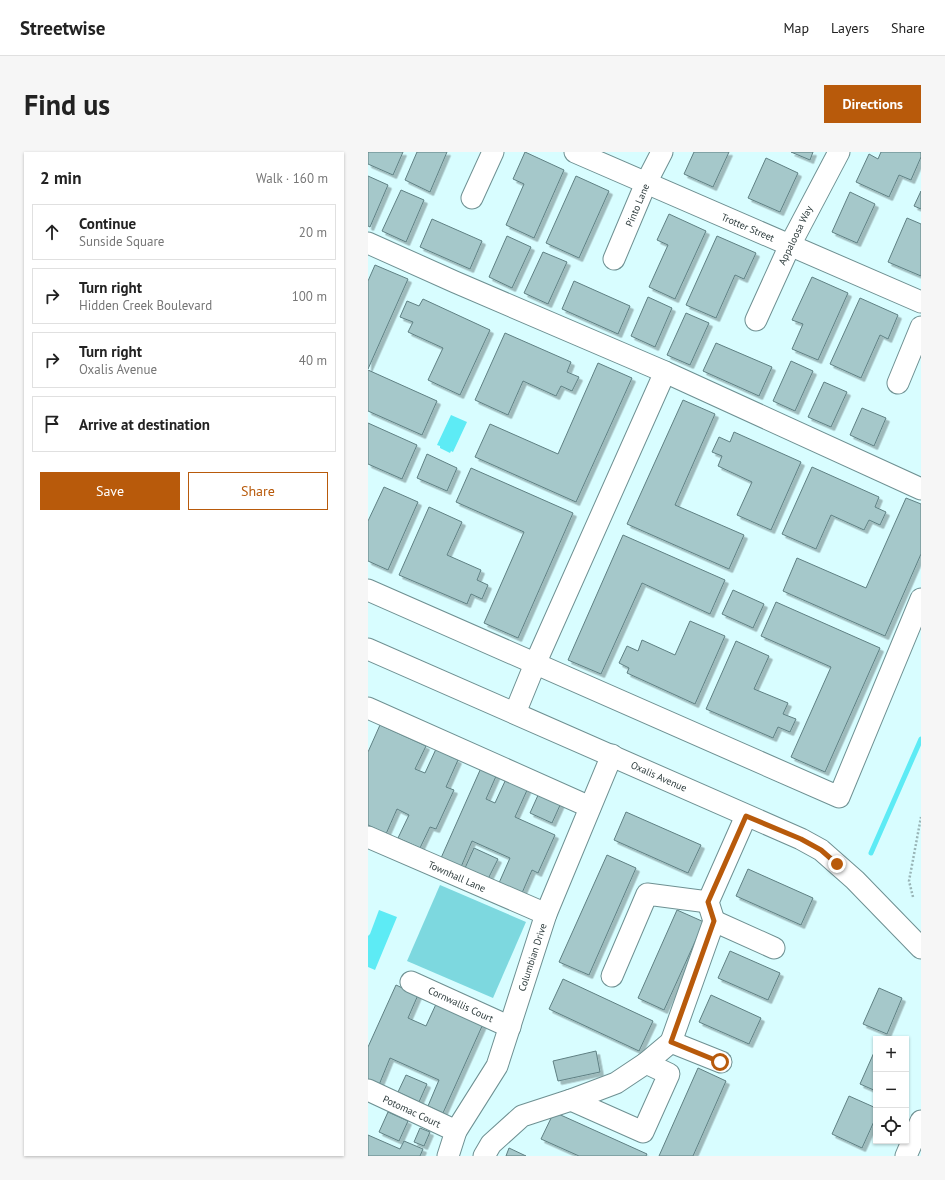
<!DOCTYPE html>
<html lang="en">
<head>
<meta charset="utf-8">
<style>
  :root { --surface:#fff; --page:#f6f6f6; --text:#222; --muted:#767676; --line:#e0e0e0; --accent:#b85a0b }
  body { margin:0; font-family:"PT Sans",sans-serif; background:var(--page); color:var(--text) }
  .controls { position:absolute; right:12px; bottom:12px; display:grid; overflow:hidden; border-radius:0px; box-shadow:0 1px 3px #0004 }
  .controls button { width:36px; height:36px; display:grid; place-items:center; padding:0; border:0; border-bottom:1px solid var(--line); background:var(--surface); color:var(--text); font:20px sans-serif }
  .stop { position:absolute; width:12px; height:12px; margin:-9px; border:3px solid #b85a0b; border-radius:50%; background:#fff }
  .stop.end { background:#b85a0b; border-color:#fff; box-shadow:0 1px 4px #0008 }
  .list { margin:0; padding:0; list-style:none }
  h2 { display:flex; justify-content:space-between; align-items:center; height:52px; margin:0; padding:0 16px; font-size:17px }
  h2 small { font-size:13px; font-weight:400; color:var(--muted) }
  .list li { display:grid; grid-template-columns:26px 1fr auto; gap:12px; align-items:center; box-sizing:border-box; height:56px; margin:0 8px 8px; padding:0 8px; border:1px solid var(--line); border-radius:0px }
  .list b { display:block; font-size:15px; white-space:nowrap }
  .list p { margin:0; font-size:13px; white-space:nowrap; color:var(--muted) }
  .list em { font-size:13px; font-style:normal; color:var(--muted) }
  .actions { display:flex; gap:8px; padding:12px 16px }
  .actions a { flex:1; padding:9px 0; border:1px solid var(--accent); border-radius:0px; text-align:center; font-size:14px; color:var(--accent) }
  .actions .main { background:var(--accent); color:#fff }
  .icon { flex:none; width:22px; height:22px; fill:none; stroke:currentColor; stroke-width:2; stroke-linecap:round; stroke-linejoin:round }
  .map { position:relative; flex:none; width:553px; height:1004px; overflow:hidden; border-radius:0px }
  header { display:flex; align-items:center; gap:24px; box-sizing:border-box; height:56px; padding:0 20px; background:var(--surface); border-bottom:1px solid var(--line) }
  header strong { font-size:19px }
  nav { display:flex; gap:22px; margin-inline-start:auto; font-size:14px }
  .intro { display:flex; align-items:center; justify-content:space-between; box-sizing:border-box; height:96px; padding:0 24px }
  h1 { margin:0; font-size:28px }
  .button { padding:10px 18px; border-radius:0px; background:var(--accent); color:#fff; font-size:14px; font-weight:700 }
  main { display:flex; gap:24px; padding:0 24px }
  aside { flex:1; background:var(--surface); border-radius:0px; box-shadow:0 1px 3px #0004 }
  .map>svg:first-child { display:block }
  .green { fill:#7dd8df }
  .water { fill:#5debf5 }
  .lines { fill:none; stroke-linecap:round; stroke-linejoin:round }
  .stream { stroke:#5debf5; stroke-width:5 }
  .building { fill:#a5c8ca; stroke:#5f8083; filter:url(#shadow) }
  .minor-casing { stroke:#6e9092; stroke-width:23 }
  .path { stroke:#99b5b7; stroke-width:2.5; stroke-dasharray:2 2; stroke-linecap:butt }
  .minor { stroke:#fff; stroke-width:21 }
  .route { stroke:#b85a0b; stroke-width:5 }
  .labels { text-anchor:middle; stroke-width:4; stroke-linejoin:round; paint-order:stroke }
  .street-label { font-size:10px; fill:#2e3c3d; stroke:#fff }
</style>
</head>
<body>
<header>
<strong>Streetwise</strong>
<nav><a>Map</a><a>Layers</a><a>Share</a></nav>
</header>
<div class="intro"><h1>Find us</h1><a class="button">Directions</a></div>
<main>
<aside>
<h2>2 min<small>Walk · 160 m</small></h2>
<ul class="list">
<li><svg class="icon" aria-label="ahead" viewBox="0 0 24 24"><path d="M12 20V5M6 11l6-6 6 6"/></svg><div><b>Continue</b><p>Sunside Square</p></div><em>20 m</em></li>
<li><svg class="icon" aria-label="right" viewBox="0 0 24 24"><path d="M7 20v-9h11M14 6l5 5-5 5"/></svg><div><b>Turn right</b><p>Hidden Creek Boulevard</p></div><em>100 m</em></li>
<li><svg class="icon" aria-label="right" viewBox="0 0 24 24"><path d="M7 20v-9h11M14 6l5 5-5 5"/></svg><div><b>Turn right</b><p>Oxalis Avenue</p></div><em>40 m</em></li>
<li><svg class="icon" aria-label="arrive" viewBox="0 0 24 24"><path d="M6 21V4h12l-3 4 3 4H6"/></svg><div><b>Arrive at destination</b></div></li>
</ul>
<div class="actions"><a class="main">Save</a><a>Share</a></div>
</aside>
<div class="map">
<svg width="553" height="1004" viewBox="0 0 553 1004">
  <defs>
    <filter id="shadow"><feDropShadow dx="3.5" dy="3.5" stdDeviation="0" flood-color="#0004"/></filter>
  </defs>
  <rect width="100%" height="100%" fill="#d8fdff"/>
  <path class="green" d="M72,733L158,770L125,846L39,809Z"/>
  <g class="water">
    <path d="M83,263L99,270L85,300L83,299L82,301L72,296V294L69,293Z"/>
    <path d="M11,758L29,765L7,818L0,815V784L2,782Z"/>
  </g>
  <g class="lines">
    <path class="stream" d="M503,701L553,587"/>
  </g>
  <g class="building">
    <path d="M0,0H35L25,23L0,12Z"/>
    <path d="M49,0H79L62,40L37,28Z"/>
    <path d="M157,0L196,18L166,86L138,73L156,32L145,27Z"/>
    <path d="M326,0H361L345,35L316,22Z"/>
    <path d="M423,0H445L442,8Z"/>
    <path d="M513,0H553V5L543,28L531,23L521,45L488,30L501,2L510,7Z"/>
    <path d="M398,6L430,21L412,60L380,46Z"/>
    <path d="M0,24L20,33L2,75L0,74Z"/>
    <path d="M208,24L241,39L211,106L178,91Z"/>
    <path d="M33,38L56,48L38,90L14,79Z"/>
    <path d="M553,39V57L546,54Z"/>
    <path d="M482,40L507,52L489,91L464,80Z"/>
    <path d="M301,62L338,79L307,147L281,135L300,93L289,88Z"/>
    <path d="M539,66L553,72V124L520,110Z"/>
    <path d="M64,67L114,89L102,117L52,95Z"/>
    <path d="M139,84L163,95L144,136L121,125Z"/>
    <path d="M349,84L388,101L376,127L367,123L348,166L318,153Z"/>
    <path d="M175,100L199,110L180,152L156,141Z"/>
    <path d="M7,113L40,127L0,217V129Z"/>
    <path d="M444,125L480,141L450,208L424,197L435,172L424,168Z"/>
    <path d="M206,129L262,154L250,182L194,157Z"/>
    <path d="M280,145L304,156L287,195L263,184Z"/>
    <path d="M492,146L530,163L520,187L512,183L493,226L462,212Z"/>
    <path d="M55,147L122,178L92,243L60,228L75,196L40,180L45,170L32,165L39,149L51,154Z"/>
    <path d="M318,161L341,171L322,213L299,203Z"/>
    <path d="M137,181L203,210L199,220L211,225L204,239L193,234L188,244L155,229L140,263L107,248Z"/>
    <path d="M348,191L404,215L391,244L335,219Z"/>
    <path d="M423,209L445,219L427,259L405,249Z"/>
    <path d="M230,211L264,226L208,350L107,305L122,272L190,302Z"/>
    <path d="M0,218L69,249L54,283L0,259Z"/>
    <path d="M456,230L479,240L463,275L440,265Z"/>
    <path d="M315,248L347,262L307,353L376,383L361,417L259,372Z"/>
    <path d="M494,256L518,266L506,294L482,283Z"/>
    <path d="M0,271L49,293L34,327L0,312Z"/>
    <path d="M366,280L433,310L403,378L369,363L384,330L350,314L354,304L344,300L351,285L362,290Z"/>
    <path d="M59,302L89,316L79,339L49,326Z"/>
    <path d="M444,315L511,345L507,355L518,360L512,373L501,368L496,378L463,363L448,397L414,382Z"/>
    <path d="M103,316L205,361L150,486L116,471L156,380L88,350Z"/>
    <path d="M16,335L50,350L20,418L0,409V369Z"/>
    <path d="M538,346L553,352V402L517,484L415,439L429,406L498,436Z"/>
    <path d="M61,355L94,370L79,403L113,418L109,428L120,433L114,447L103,442L99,452L31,423Z"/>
    <path d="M255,383L357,428L342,462L274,431L233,522L200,508Z"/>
    <path d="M365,438L396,452L385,476L354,462Z"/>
    <path d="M408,450L512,496L457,620L423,605L463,515L393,484Z"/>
    <path d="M322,469L357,484L327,552L259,521L261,516L251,511L259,494L270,499L274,488L307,503Z"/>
    <path d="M368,489L401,504L386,537L420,551L415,562L428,567L422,580L410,575L405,586L338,557Z"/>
    <path d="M12,573L58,594L47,617L57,621L68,597L90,608L78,635L86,638L68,677L62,675L52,696L30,686L41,663L29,657L18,682L0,673V600Z"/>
    <path d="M113,616L129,622L118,647L127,651L138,627L160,636L147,665L187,683L170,721L164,718L154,741L131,731L142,706L104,689L93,715L73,706Z"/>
    <path d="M171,641L193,651L184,671L162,661Z"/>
    <path d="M258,660L333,693L320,721L246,688Z"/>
    <path d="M106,696L130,707L120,727L97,716Z"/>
    <path d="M239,703L268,716L221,823L191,810Z"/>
    <path d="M380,717L445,746L433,773L368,744Z"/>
    <path d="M309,758L336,770L296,858L270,846Z"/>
    <path d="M362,799L412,821L400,848L350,826Z"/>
    <path d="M195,827L285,869L271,899L181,857Z"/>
    <path d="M28,833L50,843L40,866L58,874L69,850L115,872L75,961L60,954L71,928L22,906L11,933L0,928V895Z"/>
    <path d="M511,836L534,846L519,882L495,872Z"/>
    <path d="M343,843L393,866L381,892L331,870Z"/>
    <path d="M508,896V939L492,932Z"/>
    <path d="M228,899L232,920L190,929L185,909Z"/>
    <path d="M330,916L358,929L325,1004H291Z"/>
    <path d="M38,923L59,932L51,950L30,940Z"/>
    <path d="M481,944L508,956V965L494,996L464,982Z"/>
    <path d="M20,960L40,969L31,989L11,980Z"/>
    <path d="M186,960L279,1002L278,1004H211L173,987Z"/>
    <path d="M52,976L62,980L56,994L46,990Z"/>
    <path d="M0,983L32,997L36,989L55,997L52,1004H0Z"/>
    <path d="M141,996L158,1004H138Z"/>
  </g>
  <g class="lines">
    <defs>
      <g id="minor">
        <path d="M207,0L553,150"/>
        <path d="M104,46L125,0"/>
        <path d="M0,91L87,130L297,220L553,337"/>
        <path d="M246,107L278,31L294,0"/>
        <path d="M388,168L422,93L471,0"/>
        <path d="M530,231L553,175"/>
        <path d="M0,438L471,645L553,447"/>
        <path d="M0,497L433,687L453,698L487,728L553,796"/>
        <path d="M0,556L222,655"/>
        <path d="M147,561L167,512L297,220"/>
        <path d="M0,685L178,762"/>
        <path d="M346,769L406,796"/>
        <path d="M244,824L279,742L340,750"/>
        <path d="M43,830L142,875"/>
        <path d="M303,890L353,910"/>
        <path d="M0,938L88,979"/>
        <path d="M203,948L275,980L301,922L278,911"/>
        <path d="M80,1004L88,979L129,914L178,762L244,603"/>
        <path d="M116,1004L123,992L154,964L203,948L248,931L278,911L303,890L346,769L340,750L378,664"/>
        <path d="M538,1004L553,969"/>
      </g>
    </defs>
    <use href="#minor" class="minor-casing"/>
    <path class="path" d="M545,745L541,729L553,665"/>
    <use href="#minor" class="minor"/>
  </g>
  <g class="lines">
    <path class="route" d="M352,910L303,890L346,769L340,750L378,664L433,687L453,698L469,712"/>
  </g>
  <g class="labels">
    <g class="street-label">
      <text transform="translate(269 53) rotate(-67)" y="4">Pinto Lane</text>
      <text transform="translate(380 75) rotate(23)" y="4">Trotter Street</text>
      <text transform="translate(427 83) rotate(-64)" y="4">Appaloosa Way</text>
      <text transform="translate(291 624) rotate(24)" y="4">Oxalis Avenue</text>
      <text transform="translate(89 724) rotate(24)" y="4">Townhall Lane</text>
      <text transform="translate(164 805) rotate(-72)" y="4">Columbian Drive</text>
      <text transform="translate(93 852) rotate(25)" y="4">Cornwallis Court</text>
      <text transform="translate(44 959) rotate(25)" y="4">Potomac Court</text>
    </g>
  </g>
</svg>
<div class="controls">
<button>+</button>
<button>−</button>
<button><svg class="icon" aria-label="locate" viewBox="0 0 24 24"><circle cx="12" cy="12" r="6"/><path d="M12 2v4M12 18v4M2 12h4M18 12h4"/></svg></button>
</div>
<div class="stop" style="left:352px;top:910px"></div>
<div class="stop end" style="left:469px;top:712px"></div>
</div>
</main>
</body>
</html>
